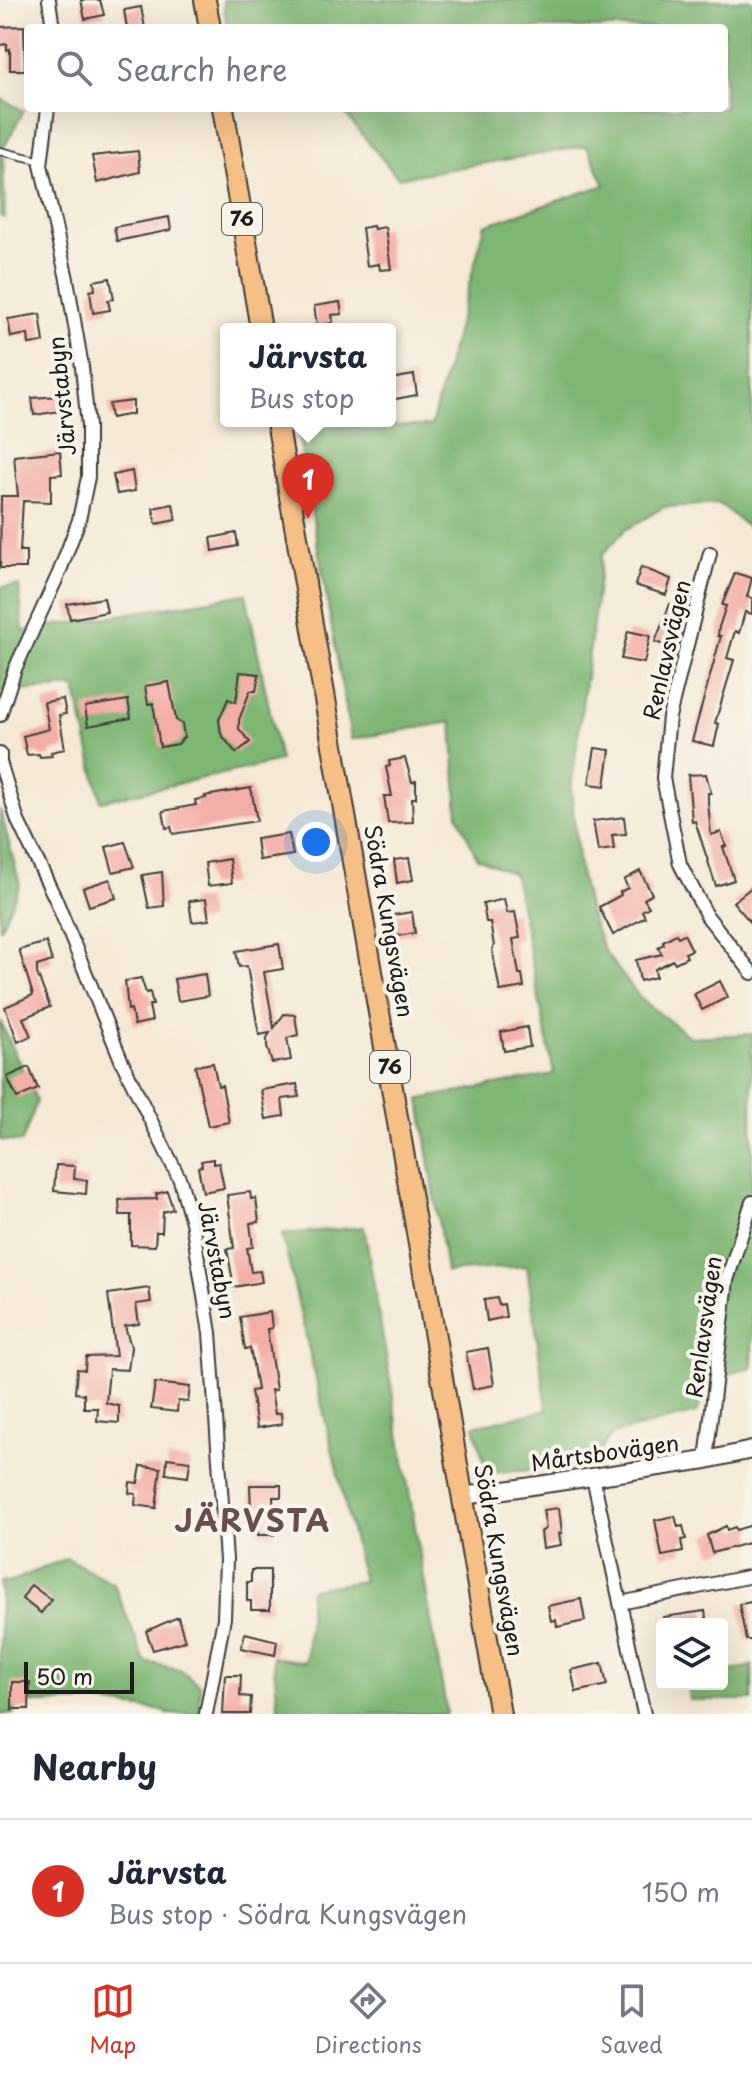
<!DOCTYPE html>
<html lang="en">
<head>
<meta charset="utf-8">
<style>
  :root { --surface:#fff; --page:#f2f2f3; --text:#1f2937; --muted:#747a83; --line:#e0e1e3; --accent:#d93025 }
  body { margin:0; font-family:"Playpen Sans",sans-serif; background:var(--page); color:var(--text) }
  .controls { position:absolute; right:24px; bottom:24px; display:grid; overflow:hidden; border-radius:8px; box-shadow:0 8px 32px #0002 }
  .controls button { width:72px; height:72px; display:grid; place-items:center; padding:0; border:0; border-bottom:2px solid var(--line); background:var(--surface); color:var(--text); font:40px sans-serif }
  .scale { position:absolute; left:24px; bottom:20px; width:110px; box-sizing:border-box; padding-left:8px; border:4px solid #1c1c1c; border-top:0; font-size:22px; line-height:28px; white-space:nowrap; color:#1c1c1c; -webkit-text-stroke:6px #f7f3e8; paint-order:stroke }
  .you { position:absolute; left:316px; top:842px; width:28px; height:28px; margin:-20px; border:6px solid #fff; border-radius:50%; background:#1a73e8; box-shadow:0 0 0 12px #1a73e833 }
  .badge { display:grid; place-items:center; width:52px; height:52px; border-radius:50%; background:var(--accent); color:#fff; font-size:26px; font-weight:700 }
  .pin { position:absolute; translate:-50% -66px; filter:drop-shadow(0 2px 4px #0008) }
  .pin::after { content:''; position:absolute; top:42px; width:28px; height:24px; background:inherit; clip-path:polygon(0 0,100% 0,50% 100%) }
  .popup { position:absolute; left:220px; top:323px; width:176px; height:104px; box-sizing:border-box; display:grid; place-content:center; border-radius:8px; background:var(--surface); filter:drop-shadow(0 2px 6px #0005); font-size:26px; white-space:nowrap; color:var(--muted) }
  .popup b { font-size:30px; color:var(--text) }
  .popup::after { content:''; position:absolute; left:50%; top:100%; margin-left:-16px; border:16px solid transparent; border-top-color:var(--surface) }
  .list { margin:0; padding:0; list-style:none }
  h2 { display:flex; justify-content:space-between; align-items:center; height:104px; margin:0; padding:0 32px; font-size:34px }
  h2 small { font-size:26px; font-weight:400; color:var(--muted) }
  .list li { display:grid; grid-template-columns:52px 1fr auto; gap:24px; align-items:center; box-sizing:border-box; height:144px; padding:0 32px; border-top:2px solid var(--line) }
  .list b { display:block; font-size:30px; white-space:nowrap }
  .list p { margin:0; font-size:26px; white-space:nowrap; color:var(--muted) }
  .list em { font-size:26px; font-style:normal; color:var(--muted) }
  .icon { flex:none; width:44px; height:44px; fill:none; stroke:currentColor; stroke-width:2; stroke-linecap:round; stroke-linejoin:round }
  .map { position:relative; flex:none; width:752px; height:1714px; overflow:hidden }
  .search { position:absolute; background:var(--surface); box-shadow:0 8px 32px #0002; left:24px; right:24px; top:24px; height:88px; display:flex; align-items:center; gap:20px; box-sizing:border-box; padding:0 28px; border-radius:8px; color:var(--muted); font-size:30px }
  .sheet { height:248px; background:var(--surface) }
  nav { display:flex; justify-content:space-around; align-items:center; box-sizing:border-box; height:112px; border-top:2px solid var(--line); background:var(--surface); font-size:22px; color:var(--muted) }
  nav a { display:grid; justify-items:center; gap:4px }
  nav .on { color:var(--accent) }
  .map>svg:first-child { display:block }
  .forest { fill:#7eb673; stroke:#4d6948; stroke-width:2 }
  .building { fill:#f4aea7 }
  .lines { fill:none; stroke-linecap:round; stroke-linejoin:round }
  .service-casing { stroke:#3d3b38; stroke-width:10 }
  .minor-casing { stroke:#3d3b38; stroke-width:16 }
  .tertiary-casing { stroke:#3d3b38; stroke-width:20 }
  .primary-casing { stroke:#3d3b38; stroke-width:24 }
  .service { stroke:#fff; stroke-width:6 }
  .minor { stroke:#fff; stroke-width:12 }
  .tertiary { stroke:#fff; stroke-width:16 }
  .primary { stroke:#f5bf86; stroke-width:20 }
  .labels { text-anchor:middle; stroke-width:8; stroke-linejoin:round; paint-order:stroke }
  .shield { fill:#f7f3e8; stroke:#5e5c59; stroke-width:2 }
  .shield-label { font-size:20px; font-weight:bold; fill:#1c1c1c }
  .street-label { font-size:22px; fill:#1c1c1c; stroke:#f7f3e8 }
  .district-label { font-size:30px; font-weight:bold; letter-spacing:2px; fill:#684f4d; stroke:#f7f3e8 }
</style>
</head>
<body>
<div class="map">
<svg width="752" height="1714" viewBox="0 0 752 1714">
  <rect width="100%" height="100%" fill="#f7f3e8"/>
  <filter id="ink" filterUnits="userSpaceOnUse"><feTurbulence type="fractalNoise" baseFrequency=".0125" numOctaves="2"/><feDisplacementMap in="SourceGraphic" scale="16" xChannelSelector="R" yChannelSelector="G"/><feConvolveMatrix kernelMatrix="1 2 1 2 8 2 1 2 1" color-interpolation-filters="sRGB"/></filter>
  <filter id="wash" filterUnits="userSpaceOnUse"><feTurbulence type="fractalNoise" baseFrequency=".006" numOctaves="4" result="noise"/><feDisplacementMap in="SourceGraphic" scale="32" xChannelSelector="R" yChannelSelector="G"/><feGaussianBlur stdDeviation="1.8" result="paint"/><feColorMatrix in="noise" values="0 0 0 0 0 0 0 0 0 0 0 0 0 0 0 0 0 1.4 0 .05"/><feComposite in="paint" operator="in"/></filter>
  <g filter="url(#wash)">
    <rect width="100%" height="100%" fill="#f5e9d5"/>
    <g class="forest">
      <path d="M223,0H752V531L720,504L664,507L624,531L602,555L571,789L579,868L589,912L604,951L641,999L690,1037L752,1034V1368L709,1379L697,1413L612,1434L591,1466L487,1473L474,1426L547,1410L527,1266L446,1272L420,1099L554,1074L514,874L477,858L458,815L452,722L351,739L297,426H431L485,225L605,185L587,146L398,178L340,108H724V28H227Z"/>
      <path d="M0,98L24,111L3,149L5,218L0,216Z"/>
      <path d="M19,586L23,631L246,594L280,761L101,801L75,687L0,692V587Z"/>
      <path d="M0,809L20,885L0,929Z"/>
      <path d="M0,1021L37,1101L22,1142L0,1140Z"/>
      <path d="M364,1227L447,1714H279L273,1657L306,1662L310,1589L363,1581L282,1234Z"/>
      <path d="M67,1558L114,1584L145,1662L179,1669L200,1685V1714H166V1711L91,1702L16,1703L13,1714H0V1581L10,1582Z"/>
      <path d="M752,1666V1700H689L687,1684H722V1673Z"/>
    </g>
    <g id="blocks">
      <g class="building">
        <path d="M81,0H100L104,15L85,19Z"/>
        <path d="M141,7L145,28H127L124,10Z"/>
        <path d="M24,26L25,70H10V49L7,50V44L0,45V27Z"/>
        <path d="M138,151L140,172L97,183L92,156Z"/>
        <path d="M169,217L171,230L117,241L114,227Z"/>
        <path d="M373,226L374,229L385,227L391,269L380,270L379,264L367,266L362,228Z"/>
        <path d="M110,278L114,299L108,300L110,310L93,313L90,291L95,290L94,281Z"/>
        <path d="M340,302L342,314L332,315L333,323L317,325L314,306Z"/>
        <path d="M40,314L44,342L29,344L28,334L11,337L8,319Z"/>
        <path d="M414,375L417,395L390,400V379Z"/>
        <path d="M60,396L61,411L34,415L32,398Z"/>
        <path d="M133,401V414L111,418L109,404Z"/>
        <path d="M60,451L62,474L51,475V502L23,501L20,551H26V568H0L1,496H18L14,456Z"/>
        <path d="M132,471L135,491L117,494L113,475Z"/>
        <path d="M173,504L176,520L156,524L153,508Z"/>
        <path d="M236,533L238,546L213,551L211,538Z"/>
        <path d="M641,567L671,579L666,595L635,585Z"/>
        <path d="M735,573L752,578L747,597L752,598V614L745,612L739,633L735,631L727,658L734,660L715,723L719,724L714,746L692,741L721,636H718L719,627L726,606L722,605Z"/>
        <path d="M104,598L107,612L70,619L67,604Z"/>
        <path d="M670,604L683,608L670,647L655,642Z"/>
        <path d="M628,631L650,636L644,663L621,659Z"/>
        <path d="M240,672L259,674L256,691H250L239,720V729L250,742L236,753L221,734L219,720L228,699L236,702Z"/>
        <path d="M169,682L176,720L182,724L184,737L178,744L160,747L153,703L148,704L145,686Z"/>
        <path d="M63,699L66,714L59,715L65,749L51,752L52,756L40,757L39,754L27,755L23,736L49,729L44,702Z"/>
        <path d="M128,700L131,718L88,726L85,707Z"/>
        <path d="M595,748L610,750L605,786L589,784Z"/>
        <path d="M405,758L412,782L416,781V798H412L413,822L388,823L384,796H392L386,767L390,766L389,761Z"/>
        <path d="M706,774L711,793H708V802L711,835L721,832L726,846L723,847L734,880L716,886L695,821L692,822L688,775Z"/>
        <path d="M251,788L257,821L173,834L171,827L166,828L163,811L196,805L195,800L206,798L205,796Z"/>
        <path d="M624,817L626,834L612,835L614,849L598,851L593,821Z"/>
        <path d="M289,834L293,855L259,860L256,839Z"/>
        <path d="M125,842L134,867L113,872L106,847Z"/>
        <path d="M409,858L413,880L397,883L394,860Z"/>
        <path d="M229,859L232,883L208,886L205,863Z"/>
        <path d="M640,871L652,894L644,899L649,907L642,911L645,917L613,935L599,907L621,895L620,892L628,888L624,880Z"/>
        <path d="M162,872L164,906L149,908L142,875Z"/>
        <path d="M110,879L116,898L89,906L83,888Z"/>
        <path d="M752,887V924L733,902Z"/>
        <path d="M206,899L209,920L192,922L189,901Z"/>
        <path d="M504,899L507,913L515,912L520,938L513,939L519,974H522L524,987L500,991L492,949L494,946L490,922H486L483,904Z"/>
        <path d="M412,912L415,933L397,936L393,915Z"/>
        <path d="M676,934L678,937L684,934L692,950L685,953L687,957L675,963L673,960L655,969L656,977L640,981L636,960L662,954L658,947L664,944L663,941Z"/>
        <path d="M46,942L52,961L37,966V973L50,1007L23,1018L31,1036L18,1042L5,1007L33,995L19,950Z"/>
        <path d="M279,944L283,969L264,972L274,1028L284,1014L295,1015L298,1035L287,1038L291,1060L272,1063L267,1047V1038L270,1033L259,1035L247,966L239,967L236,951Z"/>
        <path d="M205,974L208,996L178,1001L174,979Z"/>
        <path d="M141,978L146,993L150,992L153,1005H149L152,1021L134,1025L131,1009L128,1010L125,981Z"/>
        <path d="M720,981L728,997L702,1010L694,994Z"/>
        <path d="M527,1027L530,1047L504,1051L501,1032Z"/>
        <path d="M213,1063L218,1086L222,1085L229,1122L208,1126L195,1066Z"/>
        <path d="M29,1067L38,1089L17,1098L7,1077Z"/>
        <path d="M297,1084L299,1097L282,1099L284,1116L266,1119L261,1090Z"/>
        <path d="M213,1159V1164L219,1163L224,1188L203,1192L198,1167L202,1166L201,1161Z"/>
        <path d="M56,1165L75,1166L74,1179L87,1180L86,1194L54,1191Z"/>
        <path d="M167,1191L173,1209L163,1212L162,1232H156L155,1246L131,1245V1215H120L119,1200L157,1199L156,1194Z"/>
        <path d="M250,1192L251,1199L256,1198L259,1222L250,1223L253,1247L247,1248L251,1272L260,1271L262,1282L234,1287L227,1249L234,1248L227,1195Z"/>
        <path d="M149,1288L151,1302L136,1304L139,1324L125,1326L131,1347L128,1370L109,1369L106,1403L119,1406V1423L97,1421L98,1408H84V1394L75,1393L77,1369L85,1370L86,1357L116,1356L108,1294Z"/>
        <path d="M497,1298L499,1305L504,1304L506,1317L487,1321L484,1300Z"/>
        <path d="M270,1312L272,1328L267,1329L276,1390H271L275,1414L281,1413L282,1424L257,1428L251,1391L257,1390L253,1364L250,1348L245,1349L240,1317Z"/>
        <path d="M488,1348L494,1385L473,1389L466,1352Z"/>
        <path d="M155,1383L190,1387L188,1402L178,1401L177,1412L151,1409Z"/>
        <path d="M167,1458L190,1461L188,1477L166,1474Z"/>
        <path d="M141,1466L161,1468L156,1508L135,1505L136,1494L129,1493L130,1482L138,1483Z"/>
        <path d="M250,1485H281V1497H273L274,1535H258L257,1515H251Z"/>
        <path d="M559,1508L562,1533H559L561,1545L543,1548L541,1532L546,1528L543,1510Z"/>
        <path d="M675,1516L678,1527L683,1526L686,1539L681,1540L683,1552L662,1556L655,1520Z"/>
        <path d="M752,1525V1542L712,1553L707,1535L726,1526L727,1530L735,1527L736,1530Z"/>
        <path d="M251,1570H270V1610H251V1601H247V1582H251Z"/>
        <path d="M31,1585L51,1600L41,1613L22,1599Z"/>
        <path d="M581,1599L585,1621L557,1627L556,1620L551,1621L548,1606Z"/>
        <path d="M752,1602V1640H746L739,1604Z"/>
        <path d="M705,1611L707,1624H663V1617Z"/>
        <path d="M178,1617L185,1641L153,1650L146,1631Z"/>
        <path d="M245,1633L277,1641L275,1655L241,1648Z"/>
        <path d="M602,1663L607,1685L576,1692L571,1670Z"/>
        <path d="M225,1675H241L240,1696L251,1697L250,1714H223Z"/>
        <path d="M12,1682H30L29,1709H12Z"/>
      </g>
    </g>
  </g>
  <g filter="url(#ink)">
    <use href="#blocks" fill-opacity="0" stroke="#3d3b38" stroke-width="2"/>
    <g class="lines">
      <defs>
        <path id="service" d="M0,151L42,161"/>
        <g id="minor">
          <path d="M49,0L53,28"/>
          <path d="M710,553L669,717L663,778L680,864L707,916L752,973"/>
          <path d="M0,715L15,669L59,573L79,520L88,477V426L82,367L67,279L41,165L48,108"/>
          <path d="M0,754V762L18,821L56,900L122,1062L180,1180L192,1222L210,1333L226,1560L224,1618L206,1714"/>
          <path d="M706,1460L727,1280L752,1202"/>
          <path d="M593,1477L644,1714"/>
          <path d="M620,1603L752,1576"/>
        </g>
        <path id="tertiary" d="M464,1496L706,1460L752,1450"/>
        <g id="primary">
          <path d="M205,0L210,28"/>
          <path d="M223,108L261,329"/>
          <path d="M277,421L500,1714"/>
        </g>
      </defs>
      <use href="#service" class="service-casing"/>
      <use href="#minor" class="minor-casing"/>
      <use href="#tertiary" class="tertiary-casing"/>
      <use href="#primary" class="primary-casing"/>
      <use href="#service" class="service"/>
      <use href="#minor" class="minor"/>
      <use href="#tertiary" class="tertiary"/>
      <use href="#primary" class="primary"/>
    </g>
  </g>
  <g class="labels">
    <g class="shield">
      <rect x="222" y="203" width="40" height="32" rx="6"/>
      <rect x="370" y="1051" width="40" height="32" rx="6"/>
    </g>
    <g class="shield-label">
      <text x="242" y="226">76</text>
      <text x="390" y="1074">76</text>
    </g>
    <g class="street-label">
      <text transform="translate(62 396) rotate(-96)" y="8">Järvstabyn</text>
      <text transform="translate(667 650) rotate(-77)" y="8">Renlavsvägen</text>
      <text transform="translate(389 921) rotate(80)" y="8">Södra Kungsvägen</text>
      <text transform="translate(217 1260) rotate(79)" y="8">Järvstabyn</text>
      <text transform="translate(704 1327) rotate(-82)" y="8">Renlavsvägen</text>
      <text transform="translate(605 1453) rotate(-8)" y="8">Mårtsbovägen</text>
      <text transform="translate(499 1560) rotate(80)" y="8">Södra Kungsvägen</text>
    </g>
    <g class="district-label">
      <text x="253" y="1532">JÄRVSTA</text>
    </g>
  </g>
</svg>
<div class="controls">
<button><svg class="icon" aria-label="layers" viewBox="0 0 24 24"><path d="M12 4l9 5-9 5-9-5zM3 14l9 5 9-5"/></svg></button>
</div>
<div class="scale">50 m</div>
<div class="you"></div>
<div class="pin badge" style="left:308px;top:519px">1</div>
<div class="popup"><b>Järvsta</b>Bus stop</div>
<div class="search"><svg class="icon" aria-label="search" viewBox="0 0 24 24"><circle cx="10" cy="10" r="6"/><path d="M15 15l6 6"/></svg>Search here</div>
</div>
<section class="sheet">
<h2>Nearby<small></small></h2>
<ul class="list">
<li><span class="badge">1</span><div><b>Järvsta</b><p>Bus stop · Södra Kungsvägen</p></div><em>150 m</em></li>
</ul>
</section>
<nav>
<a class="on"><svg class="icon" aria-label="map" viewBox="0 0 24 24"><path d="M3 6l6-2 6 2 6-2v14l-6 2-6-2-6 2zM9 4v14M15 6v14"/></svg>Map</a>
<a><svg class="icon" aria-label="directions" viewBox="0 0 24 24"><path d="M12 3l9 9-9 9-9-9zM9 14v-3h6M13 9l2 2-2 2"/></svg>Directions</a>
<a><svg class="icon" aria-label="saved" viewBox="0 0 24 24"><path d="M7 4h10v16l-5-4-5 4z"/></svg>Saved</a>
</nav>
</body>
</html>
